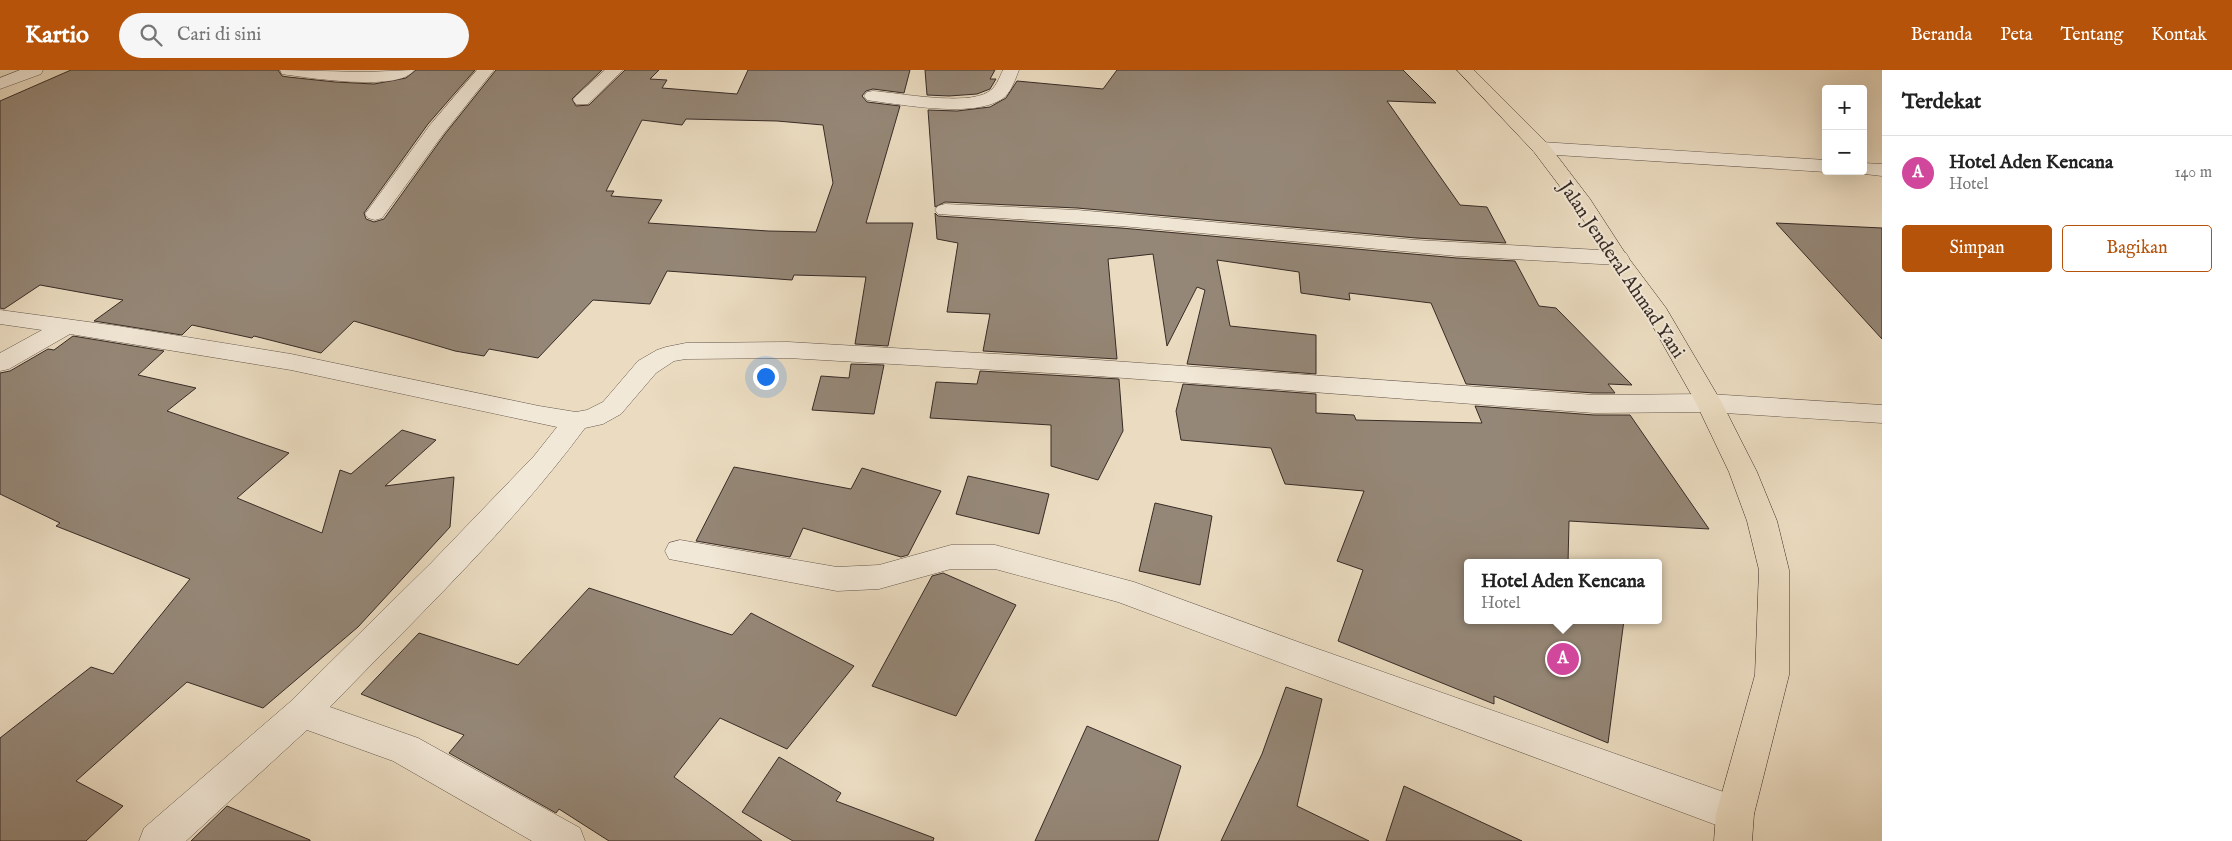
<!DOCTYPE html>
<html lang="id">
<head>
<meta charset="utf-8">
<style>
  :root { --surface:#fff; --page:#f6f6f6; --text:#222; --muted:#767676; --line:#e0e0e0; --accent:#b45309 }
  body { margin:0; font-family:"IM FELL English",serif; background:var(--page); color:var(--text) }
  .controls { position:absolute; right:15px; top:15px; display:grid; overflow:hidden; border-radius:5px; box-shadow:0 5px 20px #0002 }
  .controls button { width:45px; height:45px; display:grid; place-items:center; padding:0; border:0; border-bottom:1px solid var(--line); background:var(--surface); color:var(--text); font:25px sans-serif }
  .you { position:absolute; left:765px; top:306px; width:18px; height:18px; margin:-12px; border:4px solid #fff; border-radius:50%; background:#1a73e8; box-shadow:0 0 0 8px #1a73e833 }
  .badge { display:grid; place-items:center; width:32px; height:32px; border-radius:50%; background:var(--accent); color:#fff; font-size:16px; font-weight:700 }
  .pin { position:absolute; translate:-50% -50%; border:2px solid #fff; box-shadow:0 1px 5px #0006 }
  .popup { position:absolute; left:1464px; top:489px; width:198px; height:65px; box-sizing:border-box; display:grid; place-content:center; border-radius:5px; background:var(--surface); filter:drop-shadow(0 1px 4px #0005); font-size:16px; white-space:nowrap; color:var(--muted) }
  .popup b { font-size:19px; color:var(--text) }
  .popup::after { content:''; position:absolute; left:50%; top:100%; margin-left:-10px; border:10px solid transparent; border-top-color:var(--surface) }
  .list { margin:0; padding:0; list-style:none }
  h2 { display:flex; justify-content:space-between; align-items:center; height:65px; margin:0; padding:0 20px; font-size:21px }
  h2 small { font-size:16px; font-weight:400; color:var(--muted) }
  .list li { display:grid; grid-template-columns:32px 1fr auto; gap:15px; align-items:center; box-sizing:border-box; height:75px; padding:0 20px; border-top:1px solid var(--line) }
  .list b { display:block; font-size:19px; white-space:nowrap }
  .list p { margin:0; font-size:16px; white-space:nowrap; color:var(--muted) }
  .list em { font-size:16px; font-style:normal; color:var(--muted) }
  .actions { display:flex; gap:10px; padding:15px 20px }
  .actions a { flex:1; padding:11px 0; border:1px solid var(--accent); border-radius:5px; text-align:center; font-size:18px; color:var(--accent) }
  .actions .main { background:var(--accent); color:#fff }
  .icon { flex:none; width:28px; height:28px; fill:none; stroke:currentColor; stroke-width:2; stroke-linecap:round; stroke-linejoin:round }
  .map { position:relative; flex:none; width:1882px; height:771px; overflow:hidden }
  header { display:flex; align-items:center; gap:30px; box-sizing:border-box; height:70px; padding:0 25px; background:var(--accent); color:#fff }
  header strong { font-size:24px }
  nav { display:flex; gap:28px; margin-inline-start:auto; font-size:18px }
  .search { width:350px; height:45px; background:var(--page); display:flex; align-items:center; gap:12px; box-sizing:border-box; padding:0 18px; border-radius:28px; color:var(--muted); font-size:19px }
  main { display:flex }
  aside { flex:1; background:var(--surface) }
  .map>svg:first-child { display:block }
  .building { fill:#958777; stroke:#372b26; fill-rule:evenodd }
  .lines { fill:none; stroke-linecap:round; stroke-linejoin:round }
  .minor-casing { stroke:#64574d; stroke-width:1 }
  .highway-casing { stroke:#372b26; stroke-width:1 }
  .minor { fill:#f2e8d7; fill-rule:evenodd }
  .highway { fill:#ebdcc1; fill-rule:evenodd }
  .labels { text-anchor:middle; stroke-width:4; stroke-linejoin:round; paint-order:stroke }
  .street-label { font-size:19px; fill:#372b26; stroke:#f2e8d7 }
</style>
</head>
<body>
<header>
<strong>Kartio</strong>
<div class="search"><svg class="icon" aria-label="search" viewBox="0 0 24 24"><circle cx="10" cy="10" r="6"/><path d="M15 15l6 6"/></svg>Cari di sini</div>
<nav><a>Beranda</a><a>Peta</a><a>Tentang</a><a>Kontak</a></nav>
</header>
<main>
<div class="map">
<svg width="1882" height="771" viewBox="0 0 1882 771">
  <rect width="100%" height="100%" fill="#ebdcc1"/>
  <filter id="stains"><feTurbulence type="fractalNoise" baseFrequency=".004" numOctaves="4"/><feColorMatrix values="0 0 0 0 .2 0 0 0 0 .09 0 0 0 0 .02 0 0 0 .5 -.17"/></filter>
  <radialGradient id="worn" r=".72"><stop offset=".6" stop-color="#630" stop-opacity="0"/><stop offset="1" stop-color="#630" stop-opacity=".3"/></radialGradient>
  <g class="building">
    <path d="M71,0H278L282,6L288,7L335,12L374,14L406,8L416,0H475L428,54L364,143L366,149L374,152L384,149L445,64L496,0H602L572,29L576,36L589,35L625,0H659L650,9L667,10L662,18L737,24L748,0H910L904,23L873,19L866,21L862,26L867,32L900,36L866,153H913L888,276L855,274L866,207L794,205L792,210L667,201L650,234L593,230L538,288L489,279L484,286L455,281L354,251L321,283L254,266L252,268L192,255L182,265L94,251L123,230L40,215L4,239L0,238V31ZM686,49L777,51L823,55L833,113L816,162L768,161L648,153L662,130L611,126L614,121H606L642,50L682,55Z"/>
    <path d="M925,0H995L990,9H996L990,19L977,24L949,26L927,25Z"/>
    <path d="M1117,0H1403L1436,33L1387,31L1460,135L1487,137L1506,173L1416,168L1077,138L945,132L935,137L928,40L957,41L990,37L1006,28L1017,11L1103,19Z"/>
    <path d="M935,143L938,146L1121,158L1457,188L1515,191L1539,236L1556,238L1632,315L1608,314L1615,323H1594L1466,314L1431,233L1349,223L1350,230L1301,223L1299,202L1217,190L1230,256L1316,265V304L1187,294L1205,220L1197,217L1167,276L1153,184L1108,189L1117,289L983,281L990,244L947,242L958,173L937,169Z"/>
    <path d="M1776,153L1882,158V269Z"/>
    <path d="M73,266L164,281L138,305L196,318L167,341L289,383L237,428L322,463L340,400L351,404L402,360L436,370L385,416L454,407L450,457L358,557L263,638L187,612L76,711L123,736L86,771H0V668L91,597L113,604L190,509L56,456L60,453L0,424V303L10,301L48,279L54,280Z"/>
    <path d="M851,294L884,295L874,344L812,340L821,306L849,308Z"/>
    <path d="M980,301L1119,309L1123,361L1098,410L1051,396V355L930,348L936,312L977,314Z"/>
    <path d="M1183,314L1316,324V343L1354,345L1356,350L1482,353L1475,336L1594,345H1630L1709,459L1569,451L1568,493H1468V550H1624L1608,673L1494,626V634L1338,571L1363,500L1337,491L1364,421L1285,414L1271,378L1181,370L1176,341Z"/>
    <path d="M734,397L851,419L862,398L941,421L908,485L901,487L803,458L790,487L696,471Z"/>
    <path d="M968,406L1049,424L1039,464L956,444Z"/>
    <path d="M1155,433L1212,446L1200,515L1139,501Z"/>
    <path d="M943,503L1016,535L956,646L872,616L932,506Z"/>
    <path d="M589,518L732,565L751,543L854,596L787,679L720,648L674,707L762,771H609L559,739L556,743L449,683L464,665L361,624L419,563L518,595Z"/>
    <path d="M1286,617L1322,629L1297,736L1369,771H1221L1262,684Z"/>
    <path d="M1087,656L1181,696L1158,771H1035Z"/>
    <path d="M779,687L841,723L836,731L934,768L933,771H793L742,742Z"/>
    <path d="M1404,716L1522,771H1386Z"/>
    <path d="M227,736L310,770V771H191Z"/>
  </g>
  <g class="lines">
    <defs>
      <g id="minor">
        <path d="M20,0H43L41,4L0,19V8Z"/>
        <path d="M280,0L365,2L414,0C400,22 312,8 288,5L282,4Z"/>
        <path d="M477,0H494L444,63L382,148L375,150L368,148L365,144L368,140L430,55Z"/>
        <path d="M605,0H623L588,34H576L573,30L576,26Z"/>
        <path d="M1003,0H1019C1015,10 1011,23 1002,29C974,48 905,35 873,31L867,30L864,26L867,22L873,21C900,23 966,36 988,22C996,18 999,8 1003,0Z"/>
        <path d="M1541,72L1826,90V101H1828L1826,102L1541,84L1534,82L1532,78L1534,74Z"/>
        <path d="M1863,93L1882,94V106L1856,103L1855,101H1863Z"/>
        <path d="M945,134L1077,140L1416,170L1618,181L1626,183L1629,188L1626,193L1618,195L1457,186L1121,156L938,144L935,140L938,136Z"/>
        <path d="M0,240L118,256L291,284L539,336L576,342L587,340L603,332L638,291L657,280L666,277L686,273L788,272L1084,289L1594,325L1709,324L1882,335V353L1709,342L1594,343L1084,305L788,288L686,289L674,291L656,303L621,344L603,354L585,358C511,458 416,548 330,637L418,668L580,758L585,771H532L393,691L307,660L186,771H139L144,758L290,632L431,493L534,386L557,357L291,300L70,264L9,299L0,301V283L42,260L0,254Z"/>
        <path d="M680,470L837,497L879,495L951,475H995L1134,512L1301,573L1735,726L1748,731L1754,744L1748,757L1735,762L1118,532L995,499H951L879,519L837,521L669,489L665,481L669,473Z"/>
      </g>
      <path id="highway" d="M1457,0H1474L1548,74L1590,129L1627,186L1666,238L1722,333L1757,402L1777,451L1789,500V605L1754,744L1752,771H1714L1716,744L1755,605L1759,500L1747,451L1729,402L1696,333L1643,239L1607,188L1574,135L1534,82Z"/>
    </defs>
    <use href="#minor" class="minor-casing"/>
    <use href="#highway" class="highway-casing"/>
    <use href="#minor" class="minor"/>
    <use href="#highway" class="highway"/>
  </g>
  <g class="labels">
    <g class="street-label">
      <text transform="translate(1623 199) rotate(56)" y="7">Jalan Jenderal Ahmad Yani</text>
    </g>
  </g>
  <rect width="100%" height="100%" filter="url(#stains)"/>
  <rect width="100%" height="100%" fill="url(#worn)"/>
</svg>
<div class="controls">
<button>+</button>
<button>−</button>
</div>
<div class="you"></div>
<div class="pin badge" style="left:1563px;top:589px;background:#d1479c">A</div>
<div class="popup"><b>Hotel Aden Kencana</b>Hotel</div>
</div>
<aside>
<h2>Terdekat<small></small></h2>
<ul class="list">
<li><span class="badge" style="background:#d1479c">A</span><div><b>Hotel Aden Kencana</b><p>Hotel</p></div><em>140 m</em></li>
</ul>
<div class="actions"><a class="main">Simpan</a><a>Bagikan</a></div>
</aside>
</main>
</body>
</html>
